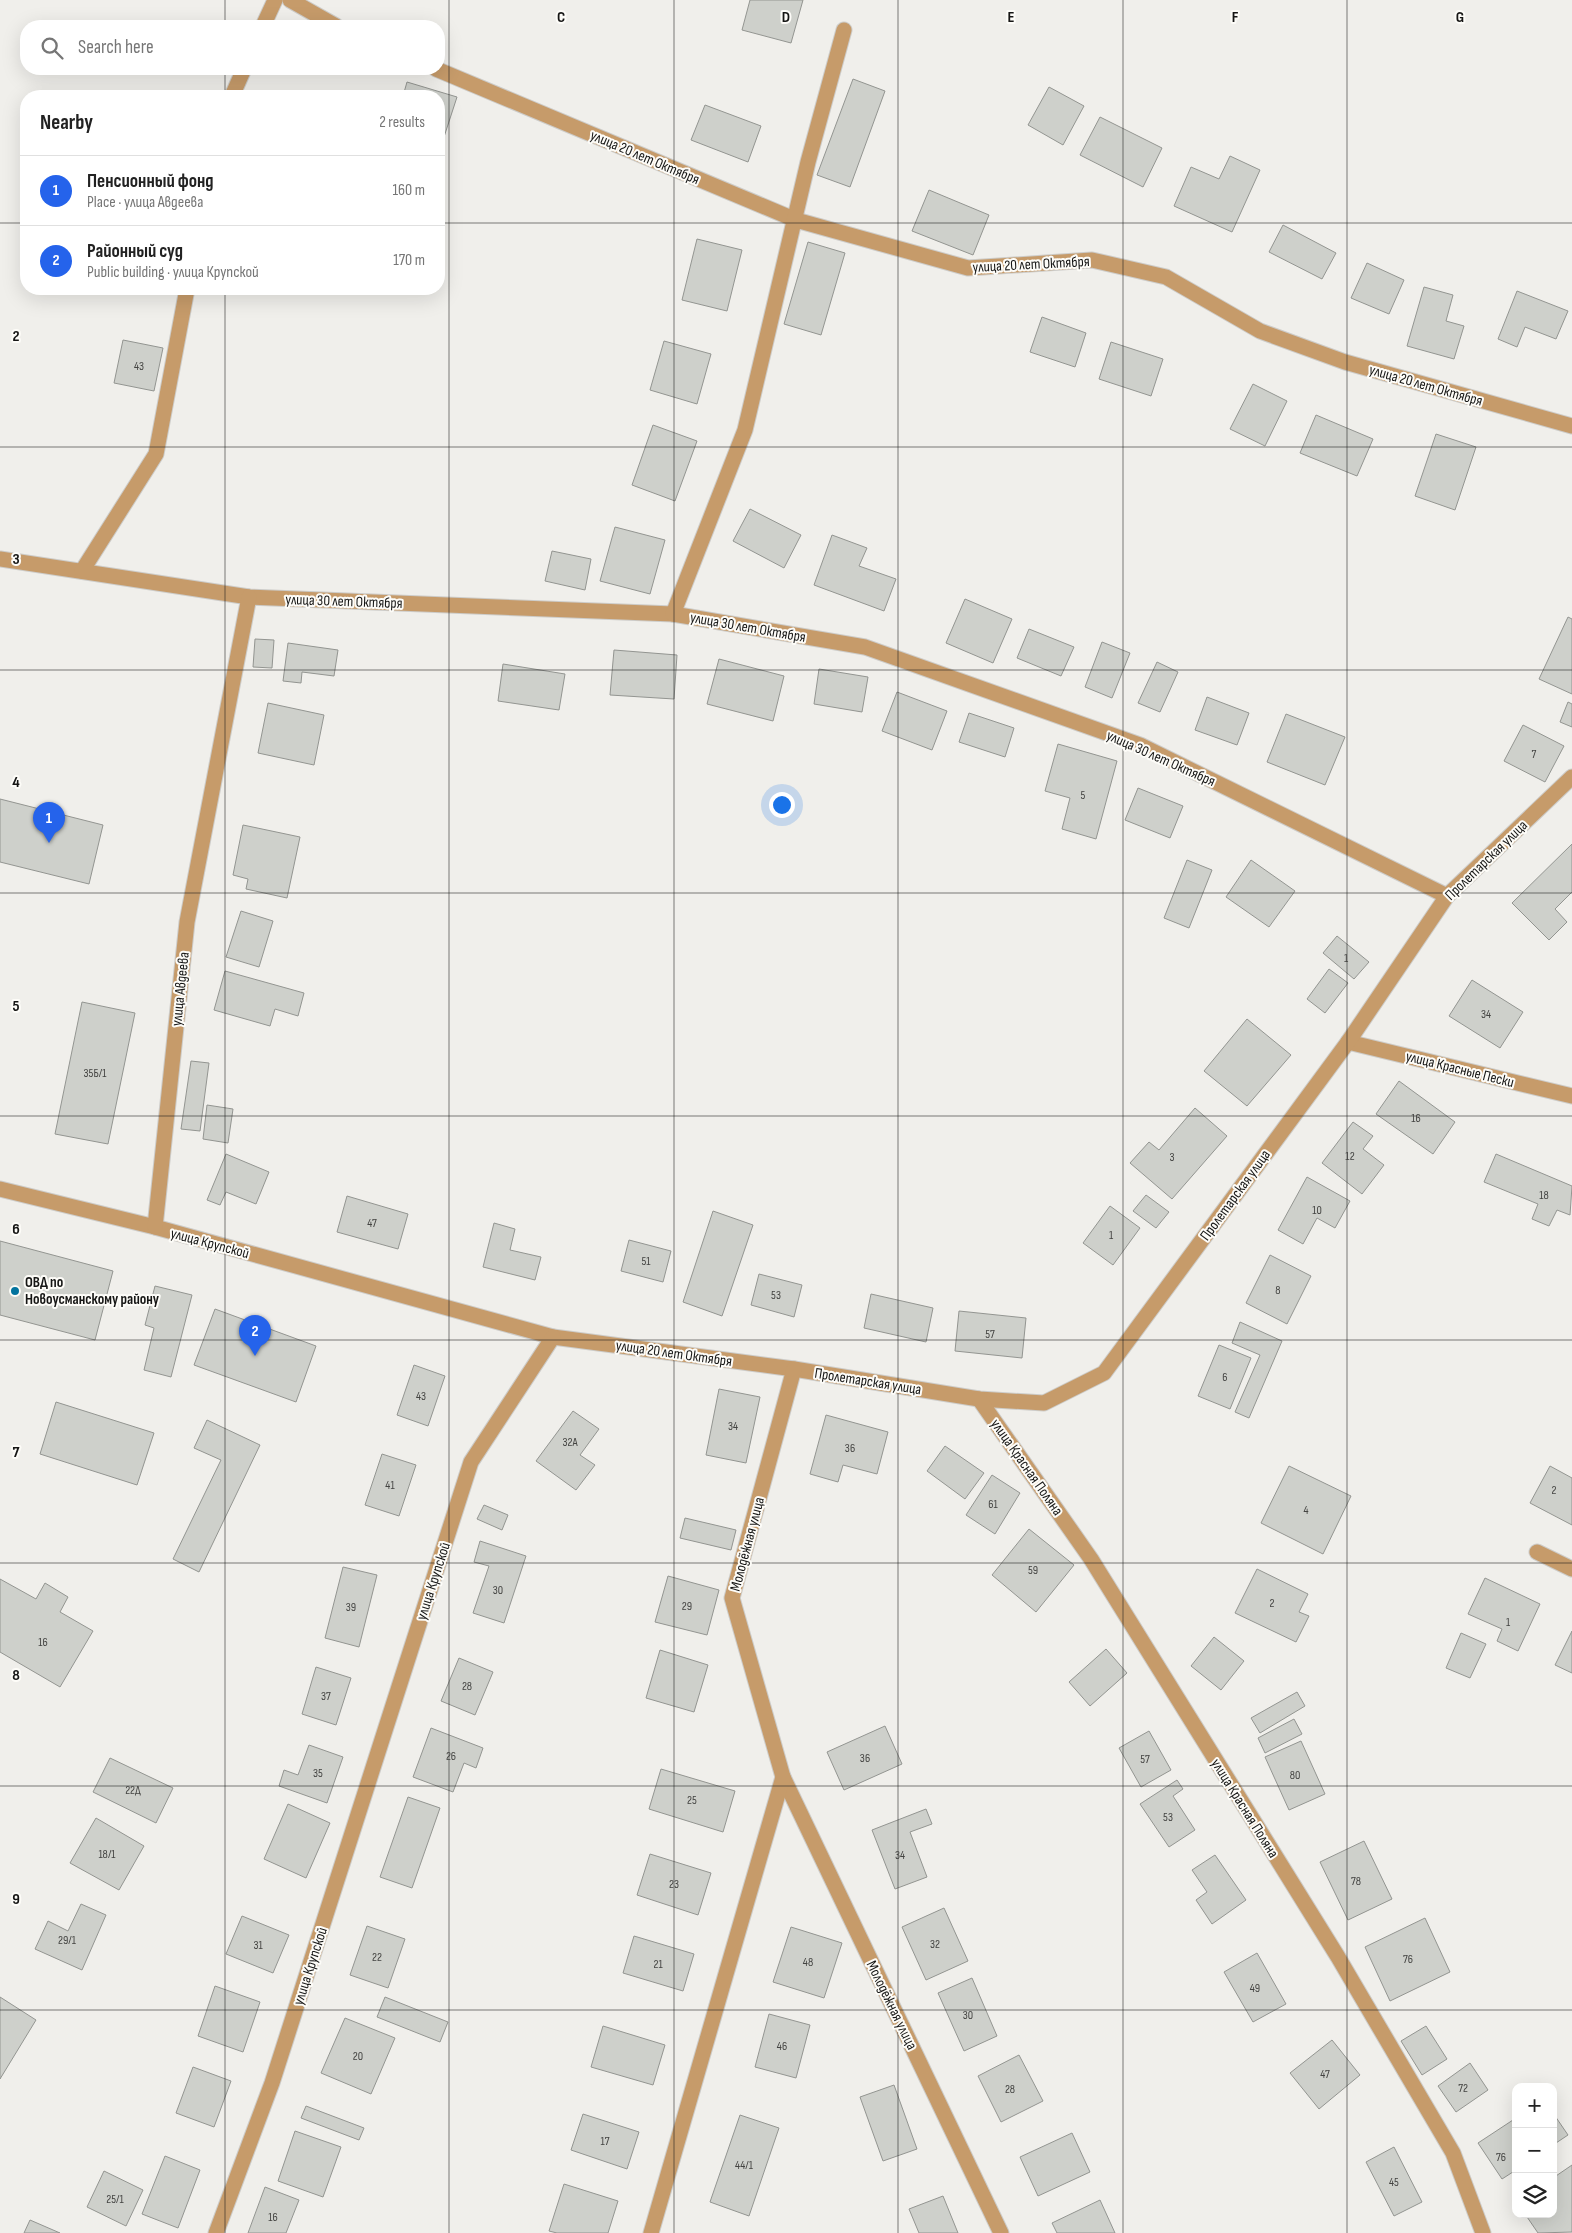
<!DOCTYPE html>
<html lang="en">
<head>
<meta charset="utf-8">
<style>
  :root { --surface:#fff; --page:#f2f2f2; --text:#222; --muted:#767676; --line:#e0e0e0; --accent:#2563eb }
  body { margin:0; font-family:"Sofia Sans Condensed",sans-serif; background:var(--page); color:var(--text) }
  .controls { position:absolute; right:15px; bottom:15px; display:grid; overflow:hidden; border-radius:10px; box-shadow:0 5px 20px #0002 }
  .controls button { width:45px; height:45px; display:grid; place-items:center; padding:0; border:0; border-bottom:1px solid var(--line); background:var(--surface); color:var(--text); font:25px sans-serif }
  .you { position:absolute; left:781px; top:804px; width:18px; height:18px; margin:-12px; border:4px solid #fff; border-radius:50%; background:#1a73e8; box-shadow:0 0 0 8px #1a73e833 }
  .badge { display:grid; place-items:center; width:32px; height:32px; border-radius:50%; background:var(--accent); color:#fff; font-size:16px; font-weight:700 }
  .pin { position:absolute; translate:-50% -41px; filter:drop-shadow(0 1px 2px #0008) }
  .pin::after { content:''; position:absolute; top:26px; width:18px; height:15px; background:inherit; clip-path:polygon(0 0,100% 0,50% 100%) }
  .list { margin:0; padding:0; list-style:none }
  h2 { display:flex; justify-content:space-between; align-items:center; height:65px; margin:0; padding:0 20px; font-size:21px }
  h2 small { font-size:16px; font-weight:400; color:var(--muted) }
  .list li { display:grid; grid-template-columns:32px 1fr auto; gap:15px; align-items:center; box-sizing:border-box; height:70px; padding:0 20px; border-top:1px solid var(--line) }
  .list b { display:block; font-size:19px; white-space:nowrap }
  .list p { margin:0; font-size:16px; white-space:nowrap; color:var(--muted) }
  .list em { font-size:16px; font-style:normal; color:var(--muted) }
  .icon { flex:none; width:28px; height:28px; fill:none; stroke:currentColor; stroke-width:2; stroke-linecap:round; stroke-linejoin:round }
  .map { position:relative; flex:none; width:1572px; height:2233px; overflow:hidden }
  .search { position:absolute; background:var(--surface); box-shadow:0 5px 20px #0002; left:20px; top:20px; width:425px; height:55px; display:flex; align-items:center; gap:12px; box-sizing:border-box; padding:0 18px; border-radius:20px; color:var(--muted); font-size:19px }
  .panel { position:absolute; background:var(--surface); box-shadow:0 5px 20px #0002; left:20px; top:90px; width:425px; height:205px; border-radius:20px }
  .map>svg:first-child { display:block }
  .building { fill:#ced0cb; stroke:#939591 }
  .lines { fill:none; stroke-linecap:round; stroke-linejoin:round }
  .minor-casing { stroke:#cdccc9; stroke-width:17 }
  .minor { stroke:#c69b6a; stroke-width:15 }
  .grid { fill:none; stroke:#161615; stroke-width:1; stroke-opacity:0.55 }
  .poi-dot { fill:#02739e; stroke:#fdfcf8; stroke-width:2 }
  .labels { text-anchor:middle; stroke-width:4; stroke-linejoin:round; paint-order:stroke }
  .number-label { font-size:12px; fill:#444442 }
  .street-label { font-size:15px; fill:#161615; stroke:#fdfcf8 }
  .poi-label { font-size:15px; font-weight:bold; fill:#161615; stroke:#fdfcf8; text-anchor:start }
  .grid-label { font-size:16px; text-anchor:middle; font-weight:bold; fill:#161615; stroke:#fdfcf8; stroke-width:4; stroke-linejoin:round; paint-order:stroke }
</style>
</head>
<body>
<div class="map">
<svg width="1572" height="2233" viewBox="0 0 1572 2233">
  <rect width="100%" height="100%" fill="#f0efeb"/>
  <g class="building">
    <path d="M750,0H803L791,43L742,30Z"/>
    <path d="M853,79L885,91L850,187L817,175Z"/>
    <path d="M407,82L457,97L443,140L439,139V96H403Z"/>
    <path d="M1049,87L1084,106L1063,145L1028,125Z"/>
    <path d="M705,105L761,126L748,162L691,140Z"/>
    <path d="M1100,117L1162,148L1143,187L1080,155Z"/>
    <path d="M1230,156L1260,170L1232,232L1174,206L1191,167L1219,179Z"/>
    <path d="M929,190L989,215L973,255L912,231Z"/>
    <path d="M1283,225L1336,253L1322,279L1269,252Z"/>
    <path d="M697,239L742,250L727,311L682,300Z"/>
    <path d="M808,242L845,253L821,335L784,324Z"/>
    <path d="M1367,263L1404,280L1389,314L1351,298Z"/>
    <path d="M1424,287L1453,295L1446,321L1464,326L1454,359L1407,346Z"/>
    <path d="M1517,291L1568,311L1556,339L1525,327L1517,347L1498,339Z"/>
    <path d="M1042,317L1086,333L1075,367L1030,352Z"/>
    <path d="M123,340L163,348L154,391L114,383Z"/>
    <path d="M664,341L711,354L697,404L650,390Z"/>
    <path d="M1111,342L1163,359L1151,396L1099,379Z"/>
    <path d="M1253,384L1287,401L1265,446L1230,429Z"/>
    <path d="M1316,415L1373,439L1357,476L1300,453Z"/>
    <path d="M653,425L697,441L675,501L632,485Z"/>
    <path d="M1436,434L1476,447L1455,510L1415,496Z"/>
    <path d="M750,509L801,535L784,568L733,541Z"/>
    <path d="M615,527L665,540L650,594L600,581Z"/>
    <path d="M832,535L867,548L859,566L896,579L884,611L814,585Z"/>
    <path d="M552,551L591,559L585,590L545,581Z"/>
    <path d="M965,599L1012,619L993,663L946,643Z"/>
    <path d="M1568,617L1572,619V694L1539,679Z"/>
    <path d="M1029,629L1074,647L1061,676L1017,658Z"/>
    <path d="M255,639L274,640L272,668L253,667Z"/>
    <path d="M1102,642L1130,653L1112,698L1085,687Z"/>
    <path d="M288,643L338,650L334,676L302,672L301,683L283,681Z"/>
    <path d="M614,650L677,655L674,699L610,695Z"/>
    <path d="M719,659L784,676L773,721L707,704Z"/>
    <path d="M1157,662L1178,672L1160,712L1138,703Z"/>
    <path d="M503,664L565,674L559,710L498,701Z"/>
    <path d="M819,669L868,677L862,712L814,704Z"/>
    <path d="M897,692L947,711L932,750L882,731Z"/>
    <path d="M1207,697L1249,713L1237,745L1195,730Z"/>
    <path d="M1568,702L1572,704V727L1560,722Z"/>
    <path d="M268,703L324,715L314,765L258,753Z"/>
    <path d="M969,713L1014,728L1005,757L959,742Z"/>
    <path d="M1286,714L1345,737L1325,785L1267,762Z"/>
    <path d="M1523,725L1564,746L1545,782L1504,761Z"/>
    <path d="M1058,744L1117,761L1096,839L1062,829L1070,798L1045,791Z"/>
    <path d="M1138,788L1183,806L1170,838L1125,820Z"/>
    <path d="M0,799L103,825L89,884L0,862Z"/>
    <path d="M243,825L300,837L287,898L246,889L248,879L233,875Z"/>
    <path d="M1572,844V892L1555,909L1567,922L1549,940L1512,903Z"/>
    <path d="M1187,860L1212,870L1189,928L1164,918Z"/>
    <path d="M1251,860L1295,891L1269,927L1226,897Z"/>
    <path d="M241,911L273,921L259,967L226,957Z"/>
    <path d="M1337,936L1369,962L1354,979L1323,953Z"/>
    <path d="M1329,969L1348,983L1325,1013L1307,999Z"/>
    <path d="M225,971L304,993L298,1016L275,1009L270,1026L214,1010Z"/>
    <path d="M1472,980L1523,1012L1500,1048L1449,1016Z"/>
    <path d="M82,1002L135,1013L108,1144L55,1134Z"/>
    <path d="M1247,1019L1291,1055L1247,1106L1204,1071Z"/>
    <path d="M191,1061L209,1063L200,1131L181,1129Z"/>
    <path d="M1399,1081L1455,1122L1433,1154L1376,1114Z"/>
    <path d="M207,1105L233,1109L228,1143L203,1139Z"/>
    <path d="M1195,1108L1227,1136L1172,1199L1130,1163L1149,1142L1159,1150Z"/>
    <path d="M1353,1122L1373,1136L1363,1149L1384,1165L1362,1194L1322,1163Z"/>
    <path d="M226,1154L269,1172L256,1204L226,1192L220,1205L207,1200Z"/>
    <path d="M1496,1154L1572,1186L1570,1215L1557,1210L1549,1226L1532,1219L1538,1204L1484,1182Z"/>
    <path d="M1307,1177L1350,1201L1335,1228L1317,1218L1303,1244L1278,1230Z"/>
    <path d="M1146,1195L1169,1212L1156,1228L1133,1211Z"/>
    <path d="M347,1196L408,1214L398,1249L337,1232Z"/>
    <path d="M1110,1206L1140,1228L1113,1265L1083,1243Z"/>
    <path d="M713,1211L753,1225L722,1316L683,1302Z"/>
    <path d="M494,1223L515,1229L510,1250L541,1257L535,1280L483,1267Z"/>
    <path d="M629,1240L671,1251L663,1282L621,1271Z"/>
    <path d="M0,1241L113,1271L95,1340L0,1315Z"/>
    <path d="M1270,1255L1311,1276L1287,1324L1246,1303Z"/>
    <path d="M759,1274L802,1285L794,1317L751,1305Z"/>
    <path d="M155,1286L192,1295L171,1377L144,1370L154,1328L145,1325Z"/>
    <path d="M871,1294L933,1308L926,1342L864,1328Z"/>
    <path d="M215,1309L316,1346L296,1402L194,1365Z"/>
    <path d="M959,1311L1026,1318L1022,1358L955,1351Z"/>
    <path d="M1240,1322L1282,1341L1249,1418L1235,1412L1260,1355L1232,1343Z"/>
    <path d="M1219,1345L1251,1358L1230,1409L1198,1396Z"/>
    <path d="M414,1365L445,1376L428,1426L397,1415Z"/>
    <path d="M719,1389L760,1397L746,1463L706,1455Z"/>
    <path d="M56,1402L154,1433L137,1485L40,1454Z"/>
    <path d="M573,1411L599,1429L580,1455L595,1465L576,1490L536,1461Z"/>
    <path d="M826,1415L888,1432L877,1474L843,1465L838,1482L810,1474Z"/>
    <path d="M207,1420L260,1445L199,1572L173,1559L221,1460L194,1448Z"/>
    <path d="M945,1446L984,1473L965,1499L927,1471Z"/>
    <path d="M382,1454L416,1465L399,1516L365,1505Z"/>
    <path d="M1289,1466L1351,1496L1323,1554L1261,1523Z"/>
    <path d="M1550,1466L1572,1478V1525L1530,1503Z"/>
    <path d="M992,1475L1020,1493L995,1534L966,1515Z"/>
    <path d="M484,1505L508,1515L502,1530L477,1519Z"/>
    <path d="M685,1518L736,1530L731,1550L680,1538Z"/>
    <path d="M1029,1529L1074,1565L1036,1612L992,1575Z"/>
    <path d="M480,1541L526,1556L504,1623L473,1613L489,1566L474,1562Z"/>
    <path d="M343,1567L377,1575L359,1647L325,1638Z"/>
    <path d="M1257,1569L1308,1594L1299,1612L1309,1616L1296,1642L1235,1613Z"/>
    <path d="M668,1576L719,1590L707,1635L655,1622Z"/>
    <path d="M1485,1578L1540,1604L1518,1651L1497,1641L1502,1629L1468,1614Z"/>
    <path d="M0,1579L36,1599L45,1583L68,1597L60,1612L93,1631L60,1687L0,1652Z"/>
    <path d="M1572,1631V1673L1555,1665Z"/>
    <path d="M1461,1633L1486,1644L1470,1678L1446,1668Z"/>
    <path d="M1214,1637L1244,1661L1221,1690L1191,1666Z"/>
    <path d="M1106,1649L1127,1673L1090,1706L1069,1682Z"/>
    <path d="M660,1650L708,1665L694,1712L646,1698Z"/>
    <path d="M459,1658L493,1672L475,1715L441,1701Z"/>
    <path d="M316,1667L351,1678L336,1725L302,1714Z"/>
    <path d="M1297,1692L1305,1706L1260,1733L1251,1718Z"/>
    <path d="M1294,1719L1302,1734L1265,1753L1258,1738Z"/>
    <path d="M885,1726L902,1764L844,1790L827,1752Z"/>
    <path d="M431,1728L483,1748L476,1768L464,1763L453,1792L413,1777Z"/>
    <path d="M1149,1731L1171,1770L1141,1787L1119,1748Z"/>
    <path d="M1301,1741L1325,1794L1289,1810L1265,1757Z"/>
    <path d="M309,1745L343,1757L327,1803L279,1786L284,1770L298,1775Z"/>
    <path d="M110,1758L173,1788L156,1823L93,1792Z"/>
    <path d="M661,1769L735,1791L723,1832L649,1809Z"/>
    <path d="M1177,1780L1183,1789L1173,1796L1195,1830L1169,1847L1140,1804Z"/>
    <path d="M408,1797L440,1808L412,1888L380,1877Z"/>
    <path d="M288,1804L330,1823L306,1878L264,1859Z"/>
    <path d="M926,1809L932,1824L910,1832L927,1877L895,1889L872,1830Z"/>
    <path d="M96,1818L144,1846L119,1890L70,1863Z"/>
    <path d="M1364,1841L1392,1899L1348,1920L1320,1862Z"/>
    <path d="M650,1854L711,1873L698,1915L637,1895Z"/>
    <path d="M1215,1855L1246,1900L1212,1924L1196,1900L1207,1892L1192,1870Z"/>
    <path d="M81,1904L106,1915L82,1970L35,1949L48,1921L68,1931Z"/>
    <path d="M944,1908L968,1961L926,1980L902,1927Z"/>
    <path d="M242,1916L289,1935L273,1973L226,1954Z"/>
    <path d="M1425,1918L1450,1972L1390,2001L1365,1947Z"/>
    <path d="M367,1926L405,1939L388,1988L350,1975Z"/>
    <path d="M791,1927L842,1943L824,1998L773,1982Z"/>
    <path d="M634,1936L694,1954L683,1991L623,1973Z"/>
    <path d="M1257,1953L1286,2004L1253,2022L1224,1972Z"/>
    <path d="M972,1978L997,2036L964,2051L938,1993Z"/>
    <path d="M215,1986L260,2002L243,2052L198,2036Z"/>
    <path d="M0,1997L36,2020L0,2079Z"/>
    <path d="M385,1997L448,2022L440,2042L377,2017Z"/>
    <path d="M769,2014L810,2025L796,2078L755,2067Z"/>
    <path d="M345,2018L395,2038L371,2094L321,2073Z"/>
    <path d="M603,2026L665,2045L653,2085L591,2067Z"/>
    <path d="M1426,2026L1447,2059L1422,2075L1401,2041Z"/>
    <path d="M1332,2040L1360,2075L1319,2109L1290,2073Z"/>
    <path d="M1019,2055L1043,2101L1001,2122L978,2076Z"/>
    <path d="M1470,2063L1488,2090L1456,2112L1438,2086Z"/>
    <path d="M193,2067L231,2081L214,2127L176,2113Z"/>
    <path d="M894,2085L917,2149L883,2161L860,2097Z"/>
    <path d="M306,2106L364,2128L359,2140L301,2118Z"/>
    <path d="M1553,2113L1568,2135L1553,2145Z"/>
    <path d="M583,2114L639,2132L627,2169L571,2150Z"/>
    <path d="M740,2115L779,2128L749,2216L710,2202Z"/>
    <path d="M1516,2118V2170L1502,2179L1478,2143Z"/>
    <path d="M295,2131L341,2147L323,2197L278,2181Z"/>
    <path d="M1072,2133L1090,2172L1038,2196L1020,2157Z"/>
    <path d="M1394,2147L1422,2202L1394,2216L1366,2162Z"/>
    <path d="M165,2156L200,2170L178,2228L142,2214Z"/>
    <path d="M1572,2165V2232L1538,2233L1525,2214H1553V2178Z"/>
    <path d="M104,2171L143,2190L126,2226L87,2207Z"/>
    <path d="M564,2184L618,2201L608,2233H557L549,2231Z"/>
    <path d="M265,2187L299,2200L286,2233H248Z"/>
    <path d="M943,2196L958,2233H919L909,2209Z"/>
    <path d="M1100,2200L1115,2233H1057L1052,2223Z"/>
    <path d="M30,2220L60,2233H24Z"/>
  </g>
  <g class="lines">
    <defs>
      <g id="minor">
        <path d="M290,0L336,26"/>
        <path d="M263,26L275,0"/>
        <path d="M436,69L796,220L968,268L1092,260L1166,277L1260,331L1345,362L1572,426"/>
        <path d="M232,96L244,69"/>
        <path d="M0,559L249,597L673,614L865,647L1140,745L1447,896"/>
        <path d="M82,571L156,454L187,289"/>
        <path d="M673,614L745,430L808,162L844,30"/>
        <path d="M1348,1042L1572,1096"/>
        <path d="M0,1189L155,1227L553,1337L794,1369L979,1399L1044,1403L1104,1373L1348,1042L1447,896L1572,777"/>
        <path d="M155,1227L187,922L249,597"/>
        <path d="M979,1399L1091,1559L1338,1957L1453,2153L1483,2233"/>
        <path d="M1537,1552L1572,1569"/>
        <path d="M783,1777L1001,2233"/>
        <path d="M216,2233L272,2083L471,1462L553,1337"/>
        <path d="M651,2233L783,1777L732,1598L794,1369"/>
      </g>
    </defs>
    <use href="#minor" class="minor-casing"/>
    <use href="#minor" class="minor"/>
  </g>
  <path class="grid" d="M225,0V26M449,0V2233M674,0V2233M898,0V2233M1123,0V2233M1347,0V2233M225,69V96M0,223H26M439,223H1572M225,289V2233M0,447H1572M0,670H1572M0,893H1572M0,1116H1572M0,1340H1572M0,1563H1572M0,1786H1572M0,2010H1572"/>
  <circle class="poi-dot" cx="15" cy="1291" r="5"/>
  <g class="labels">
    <g class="number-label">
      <text x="139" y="370">43</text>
      <text x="1534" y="758">7</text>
      <text x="1083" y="799">5</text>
      <text x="1346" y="962">1</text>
      <text x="1486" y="1018">34</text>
      <text x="95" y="1077">35Б/1</text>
      <text x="1416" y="1122">16</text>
      <text x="1350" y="1160">12</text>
      <text x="1172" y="1161">3</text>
      <text x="1544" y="1199">18</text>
      <text x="1317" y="1214">10</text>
      <text x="372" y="1227">47</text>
      <text x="1111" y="1239">1</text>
      <text x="646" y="1265">51</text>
      <text x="1278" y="1294">8</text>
      <text x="776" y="1299">53</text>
      <text x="990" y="1338">57</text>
      <text x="1225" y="1381">6</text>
      <text x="421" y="1400">43</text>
      <text x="733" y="1430">34</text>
      <text x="570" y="1446">32А</text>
      <text x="850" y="1452">36</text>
      <text x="390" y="1489">41</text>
      <text x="1554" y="1494">2</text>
      <text x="993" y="1508">61</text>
      <text x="1306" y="1514">4</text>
      <text x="1033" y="1574">59</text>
      <text x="498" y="1594">30</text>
      <text x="1272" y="1607">2</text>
      <text x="687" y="1610">29</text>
      <text x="351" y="1611">39</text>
      <text x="1508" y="1626">1</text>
      <text x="43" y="1646">16</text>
      <text x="467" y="1690">28</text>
      <text x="326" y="1700">37</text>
      <text x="451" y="1760">26</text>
      <text x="865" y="1762">36</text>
      <text x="1145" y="1763">57</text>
      <text x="318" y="1777">35</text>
      <text x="1295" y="1779">80</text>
      <text x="133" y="1794">22Д</text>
      <text x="692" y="1804">25</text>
      <text x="1168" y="1821">53</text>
      <text x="107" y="1858">18/1</text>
      <text x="900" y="1859">34</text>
      <text x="1356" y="1885">78</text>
      <text x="674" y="1888">23</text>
      <text x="67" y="1944">29/1</text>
      <text x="935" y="1948">32</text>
      <text x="258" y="1949">31</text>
      <text x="377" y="1961">22</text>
      <text x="1408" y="1963">76</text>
      <text x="808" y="1966">48</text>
      <text x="658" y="1968">21</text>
      <text x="1255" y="1992">49</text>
      <text x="968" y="2019">30</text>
      <text x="782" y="2050">46</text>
      <text x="358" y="2060">20</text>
      <text x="1325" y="2078">47</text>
      <text x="1463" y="2092">72</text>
      <text x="1010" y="2093">28</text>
      <text x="605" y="2145">17</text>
      <text x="1501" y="2161">76</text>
      <text x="744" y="2169">44/1</text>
      <text x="1394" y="2186">45</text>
      <text x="115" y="2203">25/1</text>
      <text x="273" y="2221">16</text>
    </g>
    <g class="street-label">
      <text transform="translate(645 157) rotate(23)" y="5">улица 20 лет Октября</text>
      <text transform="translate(1031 264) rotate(-3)" y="5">улица 20 лет Октября</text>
      <text transform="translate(1426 385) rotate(16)" y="5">улица 20 лет Октября</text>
      <text transform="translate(344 601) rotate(2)" y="5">улица 30 лет Октября</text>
      <text transform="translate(748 627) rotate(10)" y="5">улица 30 лет Октября</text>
      <text transform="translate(1161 758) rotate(24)" y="5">улица 30 лет Октября</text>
      <text transform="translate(1486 860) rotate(-44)" y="5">Пролетарская улица</text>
      <text transform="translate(180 989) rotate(-84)" y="5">улица Авдеева</text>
      <text transform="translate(1460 1069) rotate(14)" y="5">улица Красные Пески</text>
      <text transform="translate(1235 1195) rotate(-54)" y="5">Пролетарская улица</text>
      <text transform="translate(210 1243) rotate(15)" y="5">улица Крупской</text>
      <text transform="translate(674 1353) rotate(8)" y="5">улица 20 лет Октября</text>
      <text transform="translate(868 1381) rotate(9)" y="5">Пролетарская улица</text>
      <text transform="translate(1027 1467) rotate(55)" y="5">улица Красная Поляна</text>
      <text transform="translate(747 1544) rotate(-75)" y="5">Молодёжная улица</text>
      <text transform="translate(433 1581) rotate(-72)" y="5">улица Крупской</text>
      <text transform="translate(1245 1808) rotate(58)" y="5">улица Красная Поляна</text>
      <text transform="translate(310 1966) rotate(-72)" y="5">улица Крупской</text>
      <text transform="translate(892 2005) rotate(64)" y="5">Молодёжная улица</text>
    </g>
    <g class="poi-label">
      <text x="25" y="1287">ОВД по<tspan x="25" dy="17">Новоусманскому району</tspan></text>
    </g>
  </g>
  <g class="grid-label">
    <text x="561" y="22">C</text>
    <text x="786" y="22">D</text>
    <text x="1011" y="22">E</text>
    <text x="1235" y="22">F</text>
    <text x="1460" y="22">G</text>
    <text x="16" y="341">2</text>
    <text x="16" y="564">3</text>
    <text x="16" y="787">4</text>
    <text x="16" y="1011">5</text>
    <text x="16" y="1234">6</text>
    <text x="16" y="1457">7</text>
    <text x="16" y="1680">8</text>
    <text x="16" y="1904">9</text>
  </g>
</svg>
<div class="controls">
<button>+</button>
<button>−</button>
<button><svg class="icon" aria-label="layers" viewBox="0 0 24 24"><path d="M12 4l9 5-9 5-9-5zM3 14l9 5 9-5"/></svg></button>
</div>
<div class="you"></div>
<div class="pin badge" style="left:49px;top:843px">1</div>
<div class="pin badge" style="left:255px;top:1356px">2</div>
<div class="search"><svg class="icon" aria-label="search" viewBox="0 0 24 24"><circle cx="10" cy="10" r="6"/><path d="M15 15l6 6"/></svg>Search here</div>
<section class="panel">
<h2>Nearby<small>2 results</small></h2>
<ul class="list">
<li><span class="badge">1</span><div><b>Пенсионный фонд</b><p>Place · улица Авдеева</p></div><em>160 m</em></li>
<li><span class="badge">2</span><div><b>Районный суд</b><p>Public building · улица Крупской</p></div><em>170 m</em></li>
</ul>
</section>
</div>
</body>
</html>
